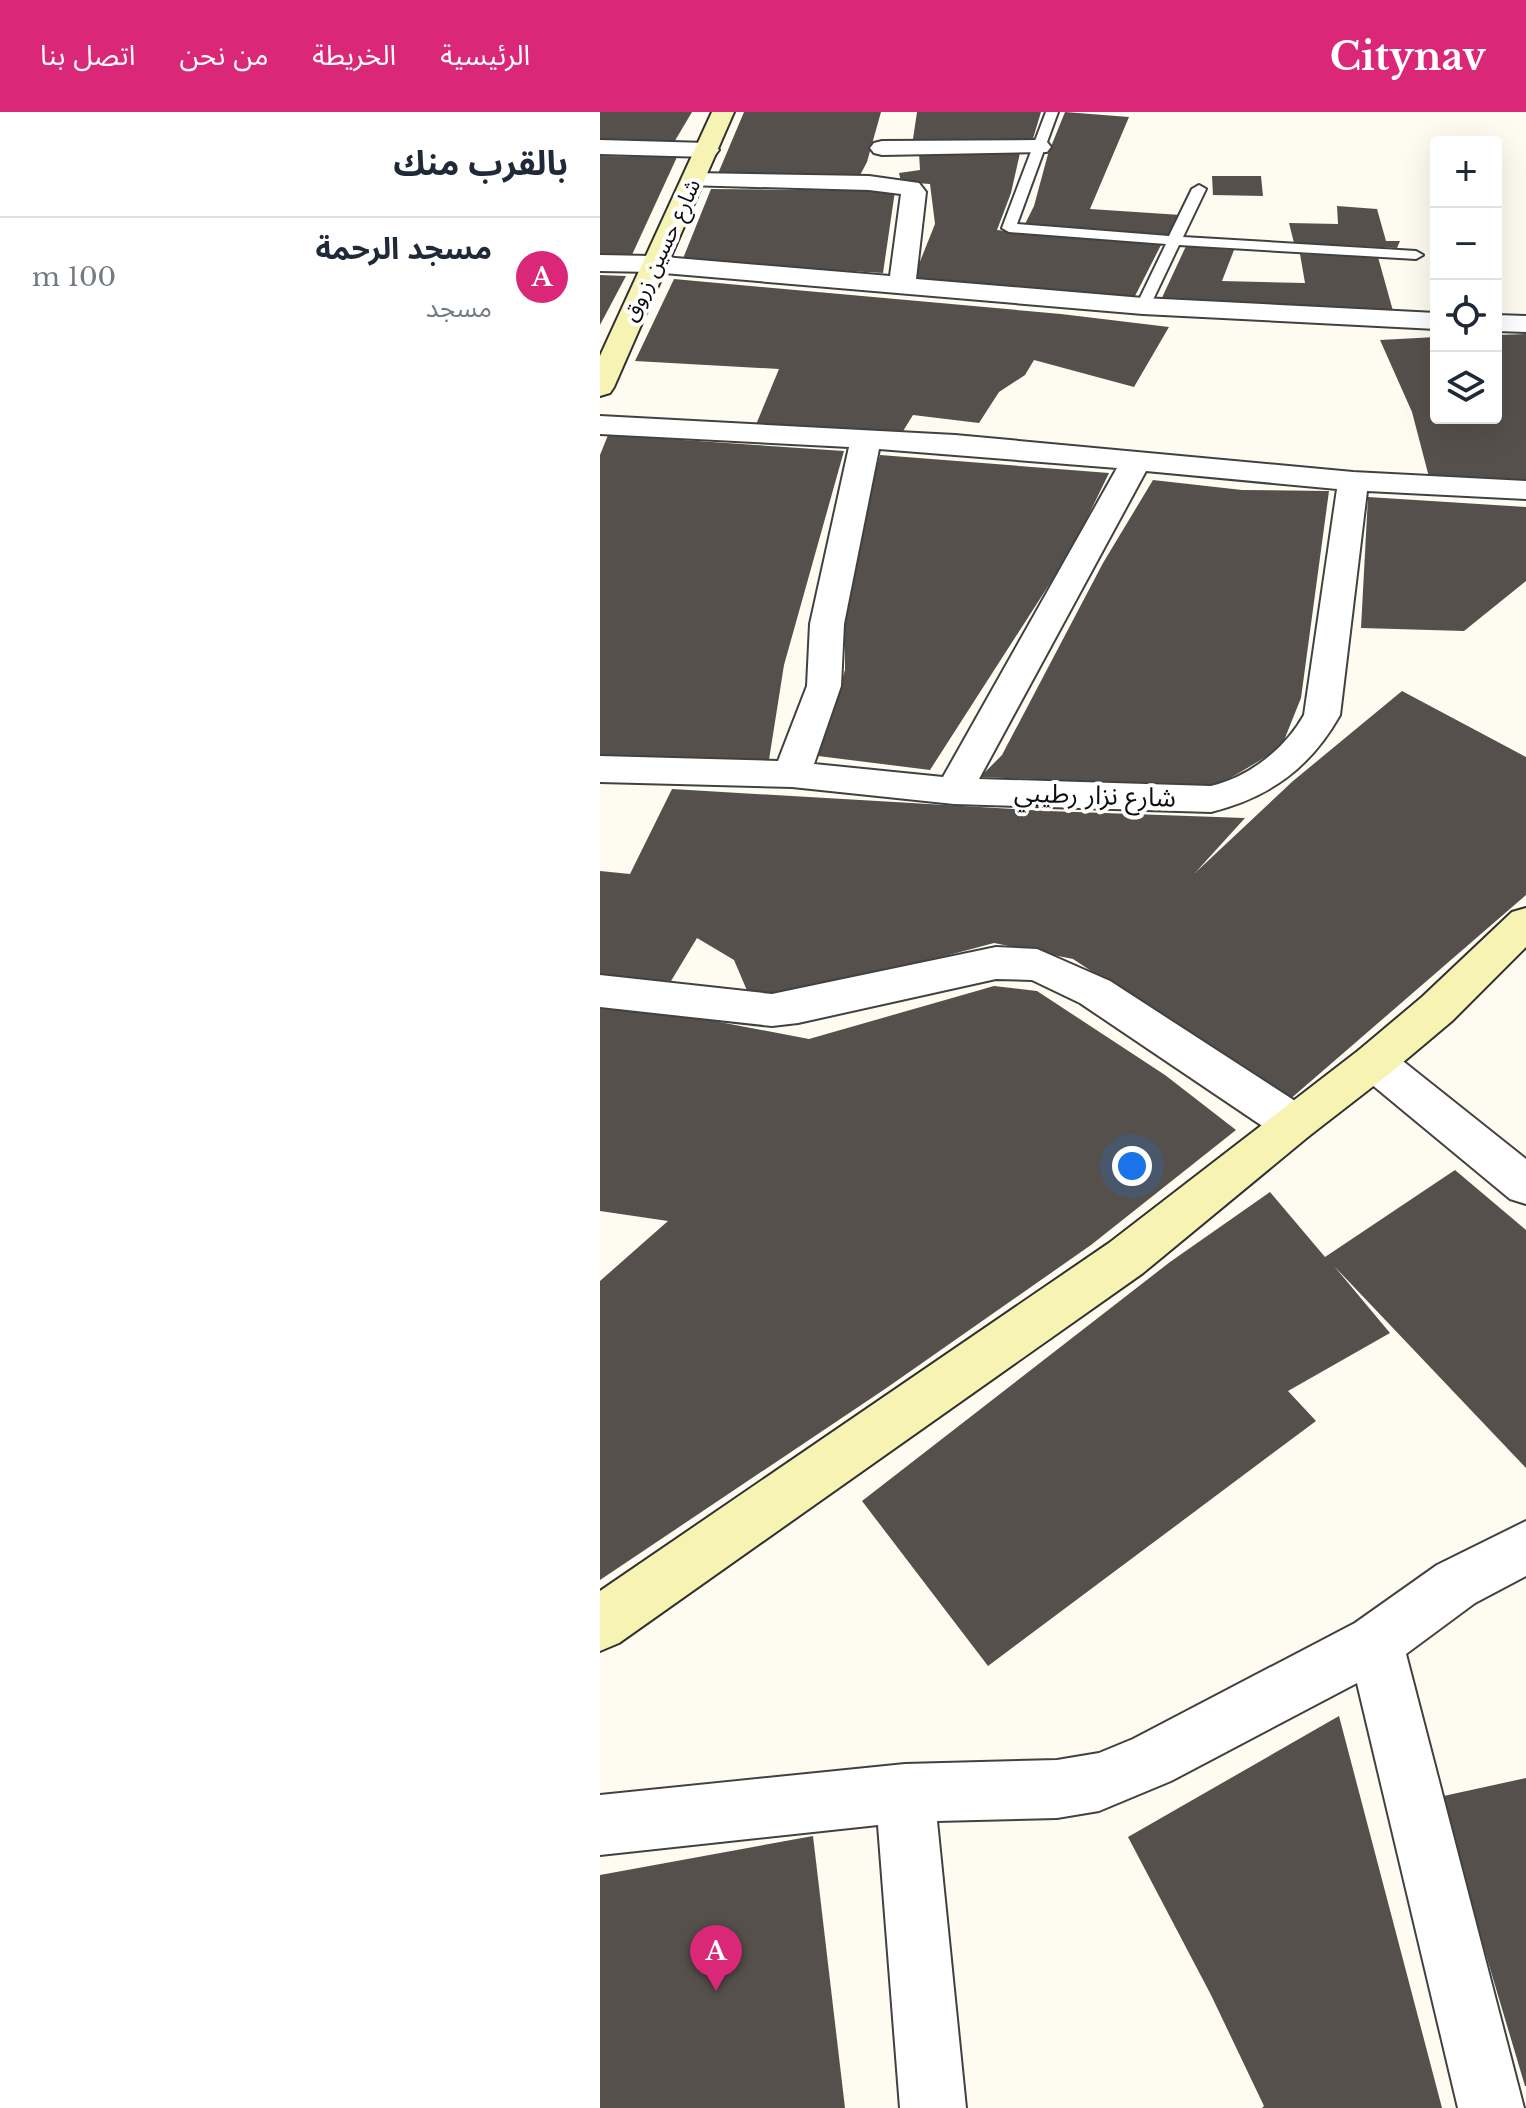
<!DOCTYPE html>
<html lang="ar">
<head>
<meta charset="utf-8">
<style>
  :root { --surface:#fff; --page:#f2f2f3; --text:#1f2937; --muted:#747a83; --line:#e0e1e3; --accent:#db2777 }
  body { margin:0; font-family:"Libre Baskerville","Noto Sans Arabic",serif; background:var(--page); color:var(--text); direction:rtl }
  .controls { position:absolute; right:24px; top:24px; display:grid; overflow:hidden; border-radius:8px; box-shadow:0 8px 32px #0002 }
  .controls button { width:72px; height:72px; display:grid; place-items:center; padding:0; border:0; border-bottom:2px solid var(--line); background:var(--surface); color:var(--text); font:40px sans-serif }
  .you { position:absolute; left:532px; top:1054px; width:28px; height:28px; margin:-20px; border:6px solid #fff; border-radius:50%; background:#1a73e8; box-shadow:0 0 0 12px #1a73e833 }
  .badge { display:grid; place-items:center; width:52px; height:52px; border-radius:50%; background:var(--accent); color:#fff; font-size:26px; font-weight:700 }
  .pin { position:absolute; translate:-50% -66px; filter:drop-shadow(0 2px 4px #0008) }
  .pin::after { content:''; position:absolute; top:42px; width:28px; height:24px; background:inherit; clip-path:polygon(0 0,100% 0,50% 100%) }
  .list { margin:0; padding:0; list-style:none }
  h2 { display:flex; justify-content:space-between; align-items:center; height:104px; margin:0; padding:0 32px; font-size:34px }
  h2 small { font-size:26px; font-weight:400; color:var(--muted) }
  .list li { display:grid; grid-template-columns:52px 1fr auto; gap:24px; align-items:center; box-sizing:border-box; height:112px; padding:0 32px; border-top:2px solid var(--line) }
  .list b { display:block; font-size:30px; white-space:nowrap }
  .list p { margin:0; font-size:26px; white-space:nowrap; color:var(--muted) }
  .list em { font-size:26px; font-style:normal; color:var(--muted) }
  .icon { flex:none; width:44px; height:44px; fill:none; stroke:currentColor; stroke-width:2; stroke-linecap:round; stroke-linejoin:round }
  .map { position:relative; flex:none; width:926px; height:1996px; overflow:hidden; direction:ltr }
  header { display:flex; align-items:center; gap:48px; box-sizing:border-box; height:112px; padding:0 40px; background:var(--accent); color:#fff }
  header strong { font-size:38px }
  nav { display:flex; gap:44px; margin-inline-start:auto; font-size:28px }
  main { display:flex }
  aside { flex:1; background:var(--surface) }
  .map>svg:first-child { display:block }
  .building { fill:#56504c }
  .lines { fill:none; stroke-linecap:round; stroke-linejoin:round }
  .lane-casing { stroke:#414141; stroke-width:4 }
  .street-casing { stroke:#414141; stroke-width:4 }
  .secondary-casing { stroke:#303030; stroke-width:4 }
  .lane { fill:#fff; fill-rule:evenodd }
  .street { fill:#fff; fill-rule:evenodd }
  .secondary { fill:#f7f4b3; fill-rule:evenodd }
  .labels { text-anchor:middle; stroke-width:8; stroke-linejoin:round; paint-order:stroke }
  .far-street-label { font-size:22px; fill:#0e0e0e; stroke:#fff }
  .street-label { font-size:26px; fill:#0e0e0e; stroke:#fff }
</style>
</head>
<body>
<header>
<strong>Citynav</strong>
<nav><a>الرئيسية</a><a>الخريطة</a><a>من نحن</a><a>اتصل بنا</a></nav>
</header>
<main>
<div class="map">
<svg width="926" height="1996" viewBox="0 0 926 1996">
  <rect width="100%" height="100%" fill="#fefcf1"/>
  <g class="building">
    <path d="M0,0H92L73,32L0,33Z"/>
    <path d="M144,0H281L267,50L258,67L117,64Z"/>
    <path d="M317,0H441L432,30L313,27Z"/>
    <path d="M465,0L529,5L490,97L581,103L571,125L425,112L434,94L448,42Z"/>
    <path d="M319,41H420L411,81L397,118L561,133L534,186L313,167L335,112L330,72L301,70L299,61L320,58Z"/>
    <path d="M0,44L77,45L31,145H0Z"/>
    <path d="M612,64H661L663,84L613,83Z"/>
    <path d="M111,77L295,79L283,161L82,149Z"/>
    <path d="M737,94L777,97L786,129H800L797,136L694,131L689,111L738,112Z"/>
    <path d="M586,134L634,138L622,169L705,171L700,142L778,145L793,199L560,190Z"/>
    <path d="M0,163L26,164L0,213Z"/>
    <path d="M74,167L461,202L569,215L534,275L434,248L425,263L399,280L379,311L313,303L300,324L155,315L179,257L35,249Z"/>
    <path d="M926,222V371L830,369L812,300L780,228L836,225V306H896V223Z"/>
    <path d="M8,323L244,339L184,553L168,654L0,648V343Z"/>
    <path d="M280,343L509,361L472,437L330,658L218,644L245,558V477Z"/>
    <path d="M553,368L642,378L729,379L701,586L681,636L617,674L380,665L402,643L503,451Z"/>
    <path d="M768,385L926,395V469L864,519L761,516Z"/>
    <path d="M802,579L926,645V783L688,989L473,847L394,831L154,895L134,848L97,826L71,869L0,864V759L30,762L72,677L448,699L645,706L595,761L693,669Z"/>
    <path d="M394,874L437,879L565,963L636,1018L491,1133L285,1277L0,1468V1169L68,1109L0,1099V892L88,904L209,927Z"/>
    <path d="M855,1058L926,1118V1356L734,1154L790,1221L688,1279L716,1309L388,1554L262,1389L570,1150L670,1080L725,1145Z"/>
    <path d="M739,1604L842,1996H662L664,1994L611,1883L528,1725Z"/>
    <path d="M926,1666V1974H925L839,1685Z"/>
    <path d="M213,1724L245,1996H0V1763Z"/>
  </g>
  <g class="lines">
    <defs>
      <path id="lane" d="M446,0H458L417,112L569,124L592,77L599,73L606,77L583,125L816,139L823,143L816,147L579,133L550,194L548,197H538L536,194L566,132L409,120L402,116Z"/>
      <g id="street">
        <path d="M0,28L107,31L115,33L119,38L115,43L107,45L0,42Z"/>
        <path d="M439,28L447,30L451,35L447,40L282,43L274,41L270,36L274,31L282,29Z"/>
        <path d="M94,61L269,64L319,71L326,80L316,167L543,186L836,201V217L543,202L52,160L0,159V143L52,144L290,164L301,82L269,78L85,73L82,68L85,63Z"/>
        <path d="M896,203L926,204V220L896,219Z"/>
        <path d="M0,304L355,323L753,360L926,369V387L767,379L740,603C710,656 670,685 611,700L354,692L192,675L0,670V644L178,649L207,574L210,512L249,335L0,322ZM279,337L517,356L343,665L214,652L241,574L244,512ZM546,359L737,377L704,603C685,637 649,665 611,674L379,667Z"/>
        <path d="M396,835L437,837L510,869L709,998L715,1011L709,1024L693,1029L677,1024L480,891L432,868L396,867L198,911L172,914L0,895V863L172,882Z"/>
        <path d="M774,933L789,938L926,1047V1092L910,1087L759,962L753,950L759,938Z"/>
        <path d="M926,1409V1464L875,1491L806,1542L924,1996H858L757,1571L571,1669L499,1699L457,1706L337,1709L366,1996H300L278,1713L0,1743V1683L305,1652L457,1648L499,1641L533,1627L755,1511L837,1453Z"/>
      </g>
      <g id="secondary">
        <path d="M112,0H134L14,275L10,281L0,284V244Z"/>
        <path d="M926,796V835L852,909L789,962L709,1024L543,1161L19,1531L0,1539V1479L509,1131L759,938L822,885L912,800Z"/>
      </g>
    </defs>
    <use href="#lane" class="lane-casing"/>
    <use href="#street" class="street-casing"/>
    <use href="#secondary" class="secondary-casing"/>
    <use href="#lane" class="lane"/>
    <use href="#street" class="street"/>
    <use href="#secondary" class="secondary"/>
  </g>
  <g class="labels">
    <g class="far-street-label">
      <text transform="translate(61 138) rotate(-65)" y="8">شارع حسين زروق</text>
    </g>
    <g class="street-label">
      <text transform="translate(495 683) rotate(2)" y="9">شارع نزار رطيبي</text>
    </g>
  </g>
</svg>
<div class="controls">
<button>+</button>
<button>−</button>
<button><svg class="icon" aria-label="locate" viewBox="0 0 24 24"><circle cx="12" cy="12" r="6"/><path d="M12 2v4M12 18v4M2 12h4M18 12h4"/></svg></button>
<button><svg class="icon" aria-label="layers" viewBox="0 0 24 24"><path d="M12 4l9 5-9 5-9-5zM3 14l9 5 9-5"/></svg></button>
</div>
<div class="you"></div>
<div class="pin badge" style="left:116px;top:1879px">A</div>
</div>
<aside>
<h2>بالقرب منك<small></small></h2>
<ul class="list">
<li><span class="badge">A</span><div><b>مسجد الرحمة</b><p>مسجد</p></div><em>100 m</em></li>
</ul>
</aside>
</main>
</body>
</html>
